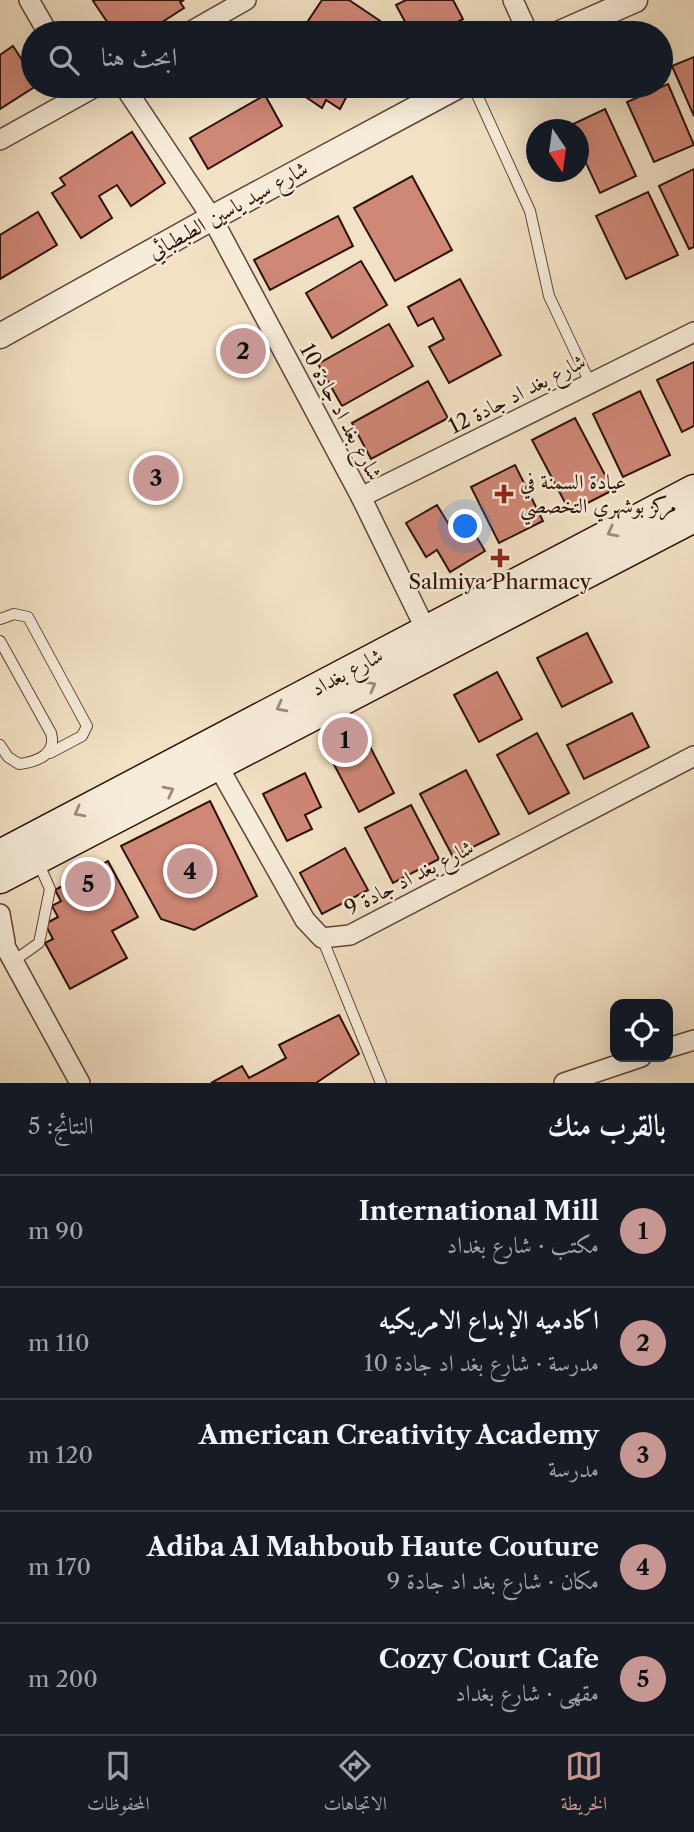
<!DOCTYPE html>
<html lang="ar">
<head>
<meta charset="utf-8">
<style>
  :root { --surface:#171b24; --page:#242831; --text:#f1f3f6; --muted:#9ea1a6; --line:#363941; --accent:#c59692 }
  body { margin:0; font-family:"Libre Caslon Text",Amiri,serif; background:var(--page); color:var(--text); direction:rtl }
  .controls { position:absolute; right:21px; bottom:21px; display:grid; overflow:hidden; border-radius:14px; box-shadow:0 7px 28px #0002 }
  .controls button { width:63px; height:63px; display:grid; place-items:center; padding:0; border:0; border-bottom:2px solid var(--line); background:var(--surface); color:var(--text); font:35px sans-serif }
  .compass { position:absolute; left:526px; top:119px; width:63px; height:63px; border-radius:50%; background:var(--surface); box-shadow:0 7px 28px #0002; rotate:167deg }
  .you { position:absolute; left:466px; top:527px; width:24px; height:24px; margin:-18px; border:5px solid #fff; border-radius:50%; background:#1a73e8; box-shadow:0 0 0 10px #1a73e833 }
  .badge { display:grid; place-items:center; width:46px; height:46px; border-radius:50%; background:var(--accent); color:#111; font-size:23px; font-weight:700 }
  .pin { position:absolute; translate:-50% -50%; border:4px solid #fff; box-shadow:0 2px 7px #0006 }
  .list { margin:0; padding:0; list-style:none }
  h2 { display:flex; justify-content:space-between; align-items:center; height:91px; margin:0; padding:0 28px; font-size:30px }
  h2 small { font-size:23px; font-weight:400; color:var(--muted) }
  .list li { display:grid; grid-template-columns:46px 1fr auto; gap:21px; align-items:center; box-sizing:border-box; height:112px; padding:0 28px; border-top:2px solid var(--line) }
  .list b { display:block; font-size:26px; white-space:nowrap }
  .list p { margin:0; font-size:23px; white-space:nowrap; color:var(--muted) }
  .list em { font-size:23px; font-style:normal; color:var(--muted) }
  .icon { flex:none; width:38px; height:38px; fill:none; stroke:currentColor; stroke-width:2; stroke-linecap:round; stroke-linejoin:round }
  .map { position:relative; flex:none; width:694px; height:1083px; overflow:hidden; direction:ltr }
  .search { position:absolute; background:var(--surface); box-shadow:0 7px 28px #0002; left:21px; right:21px; top:21px; height:77px; display:flex; align-items:center; gap:18px; box-sizing:border-box; padding:0 24px; border-radius:38px; color:var(--muted); font-size:26px }
  .sheet { height:651px; background:var(--surface) }
  nav { display:flex; justify-content:space-around; align-items:center; box-sizing:border-box; height:98px; border-top:2px solid var(--line); background:var(--surface); font-size:19px; color:var(--muted) }
  nav a { display:grid; justify-items:center; gap:4px }
  nav .on { color:var(--accent) }
  .map>svg:first-child { display:block }
  .building { fill:#cf8776; stroke:#2d1209; stroke-width:2 }
  .lines { fill:none; stroke-linecap:round; stroke-linejoin:round }
  .service-casing { stroke:#5e4638; stroke-width:12 }
  .minor-casing { stroke:#5e4638; stroke-width:22 }
  .tertiary-casing { stroke:#5e4638; stroke-width:27 }
  .secondary-casing { stroke:#2d1209; stroke-width:31 }
  .service { stroke:#f7ecd9; stroke-width:10 }
  .minor { stroke:#f7ecd9; stroke-width:19 }
  .tertiary { stroke:#f7ecd9; stroke-width:24 }
  .secondary { stroke:#f7ecd9; stroke-width:28 }
  .oneway { stroke:#9c8a7b }
  .poi-dot { fill:#8f2418; stroke:#f7ecd9; stroke-width:2.5 }
  .labels { text-anchor:middle; stroke-width:5; stroke-linejoin:round; paint-order:stroke }
  .street-label { font-size:21px; fill:#2d1209; stroke:#f7ecd9 }
  .poi-label { font-size:21px; fill:#2d1209; stroke:#f7ecd9; text-anchor:start }
</style>
</head>
<body>
<div class="map">
<svg width="694" height="1083" viewBox="0 0 694 1083">
  <rect width="100%" height="100%" fill="#f2e1c4"/>
  <filter id="stains"><feTurbulence type="fractalNoise" baseFrequency=".00286" numOctaves="4"/><feColorMatrix values="0 0 0 0 .2 0 0 0 0 .09 0 0 0 0 .02 0 0 0 .5 -.17"/></filter>
  <radialGradient id="worn" r=".72"><stop offset=".6" stop-color="#630" stop-opacity="0"/><stop offset="1" stop-color="#630" stop-opacity=".3"/></radialGradient>
  <g class="building">
    <path d="M95,0H184L180,2L184,8L145,33H124L120,28L114,32L93,1Z"/>
    <path d="M322,0H349L398,33H300Z"/>
    <path d="M406,0H453L463,19L450,26L452,29L443,33H411L396,5Z"/>
    <path d="M13,46L33,77V86H36L0,109V55Z"/>
    <path d="M694,57V116L672,66Z"/>
    <path d="M668,84L694,145L654,162L627,102Z"/>
    <path d="M296,86H366L362,92H349L340,109L326,100L322,108L294,89Z"/>
    <path d="M265,95L282,126L208,169L190,138Z"/>
    <path d="M605,109L636,176L600,193L578,146V130H571L569,126Z"/>
    <path d="M132,132L165,183L131,206L117,185L99,196L112,218L81,238L52,193L65,185L60,178Z"/>
    <path d="M694,169V247L689,249L659,186Z"/>
    <path d="M412,176L452,250L395,281L354,208Z"/>
    <path d="M648,192L678,255L626,279L596,216Z"/>
    <path d="M38,212L57,245L0,279V235Z"/>
    <path d="M338,216L353,246L270,290L254,260Z"/>
    <path d="M361,261L387,305L332,338L306,293Z"/>
    <path d="M460,279L501,355L449,383L429,347L444,339L433,318L418,326L408,307Z"/>
    <path d="M389,324L413,366L342,406L318,364Z"/>
    <path d="M694,362V426L682,432L657,380Z"/>
    <path d="M428,381L448,418L371,459L352,423Z"/>
    <path d="M640,391L670,455L623,477L593,414Z"/>
    <path d="M575,418L613,490L570,512L532,440Z"/>
    <path d="M515,465L543,521L499,543L471,487Z"/>
    <path d="M437,505L451,528L466,519L485,551L450,572L437,550L426,557L406,523Z"/>
    <path d="M587,633L612,682L562,707L537,658Z"/>
    <path d="M497,672L522,719L479,742L454,695Z"/>
    <path d="M632,713L649,747L584,779L567,745Z"/>
    <path d="M537,733L569,793L529,814L497,755Z"/>
    <path d="M365,737L394,793L359,812L329,755Z"/>
    <path d="M466,770L499,834L453,857L420,794Z"/>
    <path d="M305,773L321,807L305,815L312,829L287,841L263,794Z"/>
    <path d="M210,801L257,896L194,930L161,919L121,846Z"/>
    <path d="M411,805L439,859L393,883L365,828Z"/>
    <path d="M345,848L368,890L322,914L300,873Z"/>
    <path d="M108,861L138,917L112,931L127,958L70,989L45,943L53,939L45,924L58,917L52,906L61,901L55,890Z"/>
    <path d="M339,1015L359,1054L316,1083H211L242,1066L249,1078L286,1058L279,1045Z"/>
  </g>
  <g class="lines">
    <defs>
      <g id="service">
        <path d="M473,86L530,211L549,296L590,383"/>
        <path d="M0,619L14,614L28,617L87,726L82,736L50,753"/>
        <path d="M0,641L51,733C57,754 37,762 19,764L8,757L0,745"/>
        <path d="M322,938L381,1083"/>
        <path d="M15,960L39,943L50,889L38,862"/>
      </g>
      <g id="minor">
        <path d="M29,0L48,33"/>
        <path d="M513,0L528,33"/>
        <path d="M188,33L246,0"/>
        <path d="M124,86L212,218L361,497L426,630"/>
        <path d="M0,140L97,86"/>
        <path d="M361,497L694,332"/>
        <path d="M218,766L305,920L322,938L350,935L694,756"/>
        <path d="M0,914L5,942"/>
        <path d="M0,937L80,1083"/>
        <path d="M668,1048L694,1040"/>
        <path d="M564,1083L641,1057"/>
      </g>
      <g id="tertiary">
        <path d="M560,33L635,0"/>
        <path d="M0,336L212,218L458,86"/>
      </g>
      <g id="secondary">
        <path d="M0,854L694,489"/>
        <path d="M0,879L694,518"/>
      </g>
    </defs>
    <use href="#service" class="service-casing"/>
    <use href="#minor" class="minor-casing"/>
    <use href="#tertiary" class="tertiary-casing"/>
    <use href="#secondary" class="secondary-casing"/>
    <use href="#service" class="service"/>
    <use href="#minor" class="minor"/>
    <use href="#tertiary" class="tertiary"/>
    <use href="#secondary" class="secondary"/>
  </g>
  <defs><path id="oneway-chevron" d="M-2-3.5L2.5 0L-2 3.5" fill="none" stroke-width="1.6" stroke-linecap="round" stroke-linejoin="round" transform="scale(1.75)"/></defs>
  <g class="oneway">
    <use href="#oneway-chevron" transform="translate(612 532) rotate(152)"/>
    <use href="#oneway-chevron" transform="translate(371 686) rotate(-28)"/>
    <use href="#oneway-chevron" transform="translate(281 707) rotate(152)"/>
    <use href="#oneway-chevron" transform="translate(169 791) rotate(-27)"/>
    <use href="#oneway-chevron" transform="translate(79 812) rotate(152)"/>
  </g>
  <g class="poi-dot">
    <path d="M500.5 483.5h7v7h7v7h-7v7h-7v-7h-7v-7h7z"/>
    <path d="M496.5 547.5h7v7h7v7h-7v7h-7v-7h-7v-7h7z"/>
  </g>
  <g class="labels">
    <g class="street-label">
      <text transform="translate(228 210) rotate(-29)" y="7">شارع سيد ياسين الطبطبائي</text>
      <text transform="translate(517 394) rotate(-27)" y="7">شارع بغد اد جادة 12</text>
      <text transform="translate(341 412) rotate(62)" y="7">شارع بغد اد جادة 10</text>
      <text transform="translate(347 672) rotate(-28)" y="7">شارع بغداد</text>
      <text transform="translate(409 878) rotate(-27)" y="7">شارع بغد اد جادة 9</text>
    </g>
    <g class="poi-label">
      <text x="520" y="489">عيادة السمنة في<tspan x="520" dy="24">مركز بوشهري التخصصي</tspan></text>
      <text x="500" y="589" text-anchor="middle">Salmiya Pharmacy</text>
    </g>
  </g>
  <rect width="100%" height="100%" filter="url(#stains)"/>
  <rect width="100%" height="100%" fill="url(#worn)"/>
</svg>
<div class="controls">
<button><svg class="icon" aria-label="locate" viewBox="0 0 24 24"><circle cx="12" cy="12" r="6"/><path d="M12 2v4M12 18v4M2 12h4M18 12h4"/></svg></button>
</div>
<svg class="compass" viewBox="-18 -18 36 36"><path d="M0-13l5 13h-10z" fill="#e53935"/><path d="M0 13l5-13h-10z" fill="#9ea1a6"/></svg>
<div class="you"></div>
<div class="pin badge" style="left:345px;top:740px">1</div>
<div class="pin badge" style="left:243px;top:351px">2</div>
<div class="pin badge" style="left:156px;top:478px">3</div>
<div class="pin badge" style="left:190px;top:871px">4</div>
<div class="pin badge" style="left:88px;top:884px">5</div>
<div class="search"><svg class="icon" aria-label="search" viewBox="0 0 24 24"><circle cx="10" cy="10" r="6"/><path d="M15 15l6 6"/></svg>ابحث هنا</div>
</div>
<section class="sheet">
<h2>بالقرب منك<small>النتائج: 5</small></h2>
<ul class="list">
<li><span class="badge">1</span><div><b>International Mill</b><p>مكتب · شارع بغداد</p></div><em>90 m</em></li>
<li><span class="badge">2</span><div><b>اكادميه الإبداع الامريكيه</b><p>مدرسة · شارع بغد اد جادة 10</p></div><em>110 m</em></li>
<li><span class="badge">3</span><div><b>American Creativity Academy</b><p>مدرسة</p></div><em>120 m</em></li>
<li><span class="badge">4</span><div><b>Adiba Al Mahboub Haute Couture</b><p>مكان · شارع بغد اد جادة 9</p></div><em>170 m</em></li>
<li><span class="badge">5</span><div><b>Cozy Court Cafe</b><p>مقهى · شارع بغداد</p></div><em>200 m</em></li>
</ul>
</section>
<nav>
<a class="on"><svg class="icon" aria-label="map" viewBox="0 0 24 24"><path d="M3 6l6-2 6 2 6-2v14l-6 2-6-2-6 2zM9 4v14M15 6v14"/></svg>الخريطة</a>
<a><svg class="icon" aria-label="directions" viewBox="0 0 24 24"><path d="M12 3l9 9-9 9-9-9zM9 14v-3h6M13 9l2 2-2 2"/></svg>الاتجاهات</a>
<a><svg class="icon" aria-label="saved" viewBox="0 0 24 24"><path d="M7 4h10v16l-5-4-5 4z"/></svg>المحفوظات</a>
</nav>
</body>
</html>
